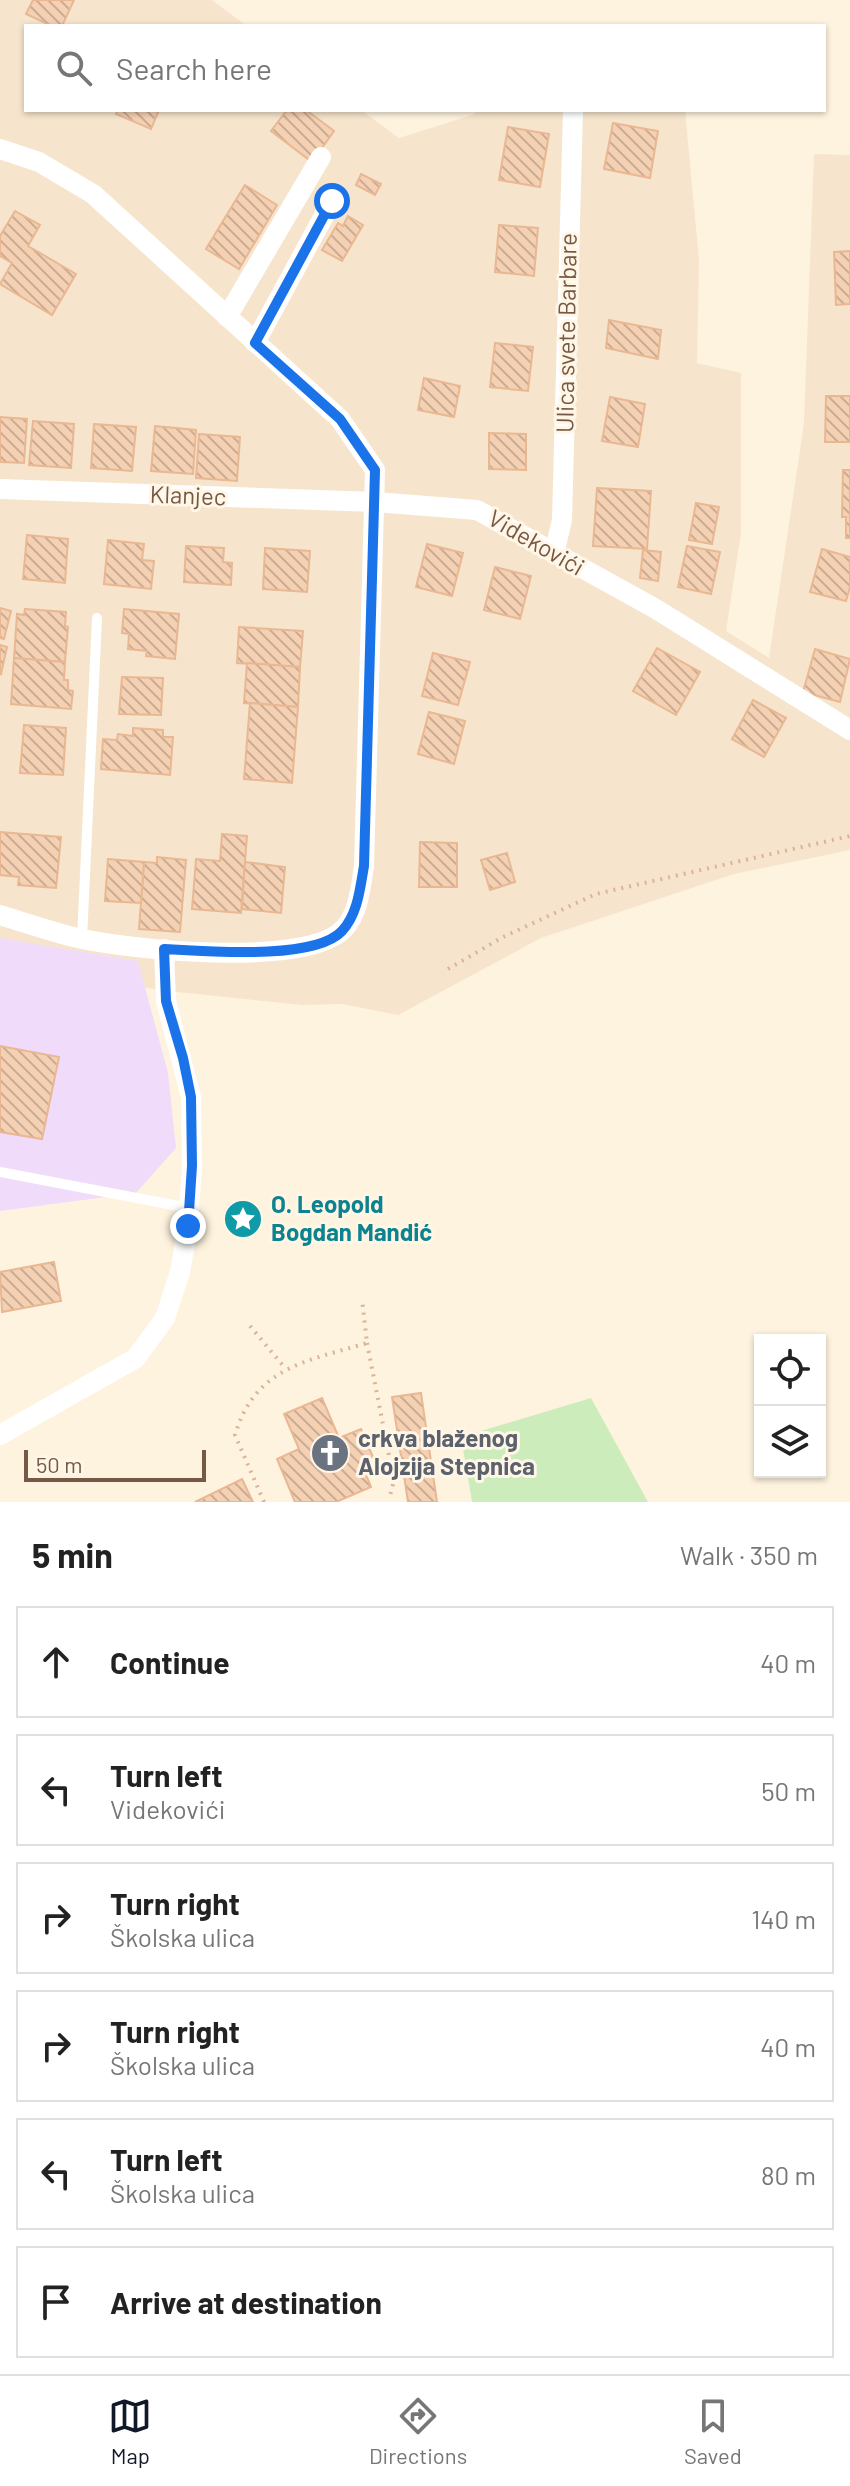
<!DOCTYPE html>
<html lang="en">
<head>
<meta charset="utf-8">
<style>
  :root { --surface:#fff; --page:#f6f6f6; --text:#222; --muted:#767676; --line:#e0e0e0; --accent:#111827 }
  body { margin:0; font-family:Barlow,sans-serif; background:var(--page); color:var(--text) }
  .controls { position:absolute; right:24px; bottom:24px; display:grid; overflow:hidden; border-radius:0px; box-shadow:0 2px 6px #0004 }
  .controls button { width:72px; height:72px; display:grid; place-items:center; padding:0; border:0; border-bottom:2px solid var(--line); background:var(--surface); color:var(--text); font:40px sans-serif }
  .scale { position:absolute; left:24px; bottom:20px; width:182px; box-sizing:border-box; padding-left:8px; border:4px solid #755845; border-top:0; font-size:22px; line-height:28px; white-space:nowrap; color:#755845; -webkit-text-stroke:6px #fff6e6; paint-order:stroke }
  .stop { position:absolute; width:24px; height:24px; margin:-18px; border:6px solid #1a73e8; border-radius:50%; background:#fff }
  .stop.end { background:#1a73e8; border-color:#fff; box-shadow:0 2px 8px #0008 }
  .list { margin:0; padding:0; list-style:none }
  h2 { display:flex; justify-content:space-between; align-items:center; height:104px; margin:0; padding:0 32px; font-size:34px }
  h2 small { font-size:26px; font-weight:400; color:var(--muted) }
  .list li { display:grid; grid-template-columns:52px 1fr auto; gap:24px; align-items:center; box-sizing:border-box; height:112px; margin:0 16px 16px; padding:0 16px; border:2px solid var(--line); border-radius:0px }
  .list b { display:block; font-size:30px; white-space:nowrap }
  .list p { margin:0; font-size:26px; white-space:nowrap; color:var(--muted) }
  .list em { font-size:26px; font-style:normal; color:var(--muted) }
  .icon { flex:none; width:44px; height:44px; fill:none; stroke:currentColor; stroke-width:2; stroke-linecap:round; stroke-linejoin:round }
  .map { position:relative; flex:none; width:850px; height:1502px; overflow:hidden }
  .search { position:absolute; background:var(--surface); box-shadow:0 2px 6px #0004; left:24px; right:24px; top:24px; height:88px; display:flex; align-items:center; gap:20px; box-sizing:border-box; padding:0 28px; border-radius:0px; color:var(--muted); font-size:30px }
  .sheet { height:872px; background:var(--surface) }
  nav { display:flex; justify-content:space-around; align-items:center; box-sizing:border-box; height:112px; border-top:2px solid var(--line); background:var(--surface); font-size:22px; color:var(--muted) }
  nav a { display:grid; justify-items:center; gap:4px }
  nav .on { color:var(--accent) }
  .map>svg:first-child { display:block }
  .residential { fill:#f6e5cc }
  .education { fill:#f0dbfa }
  .green { fill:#cdecbc }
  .building { fill:url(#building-back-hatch); stroke:#e9b893; stroke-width:2 }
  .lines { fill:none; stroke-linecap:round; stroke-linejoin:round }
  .path { stroke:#dab497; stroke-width:4; stroke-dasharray:2 6; stroke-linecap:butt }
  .service { stroke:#fff; stroke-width:10 }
  .minor { stroke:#fff; stroke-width:20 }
  .route { stroke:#1a73e8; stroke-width:10 }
  .labels { text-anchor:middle; stroke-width:6; stroke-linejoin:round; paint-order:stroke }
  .street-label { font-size:24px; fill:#755845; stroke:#fff6e6 }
  .culture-label { font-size:24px; font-weight:bold; fill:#0d838f; stroke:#fff6e6; text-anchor:start }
  .worship-label { font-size:24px; font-weight:bold; fill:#5b616d; stroke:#fff6e6; text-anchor:start }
</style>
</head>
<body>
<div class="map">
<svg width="850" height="1502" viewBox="0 0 850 1502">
  <defs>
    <pattern id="building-back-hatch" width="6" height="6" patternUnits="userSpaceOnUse" patternTransform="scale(2)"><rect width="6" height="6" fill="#f5d1b4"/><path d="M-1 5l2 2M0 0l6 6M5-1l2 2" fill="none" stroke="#cbac94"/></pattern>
  </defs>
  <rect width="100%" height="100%" fill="#fef3de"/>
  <path class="residential" d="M0,0H212L247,26H26V110H361L399,138L472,115L477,110H685L699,260L697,363L741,373V533L726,631L769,658L804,423L814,154L850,155V850L734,874L541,938L398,1015L342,1004L302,1005L158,990L0,957Z"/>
  <path class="education" d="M0,938L138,961L168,1073L176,1148L136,1193L0,1211Z"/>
  <path class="green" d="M591,1398L648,1502H472L461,1437Z"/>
  <g class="building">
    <path d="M33,0H74L62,26H52L26,14Z"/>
    <path d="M118,110H159L151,129L116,114Z"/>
    <path d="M287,110H306L334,131L312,162L271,131Z"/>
    <path d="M613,123L658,131L650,178L604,169Z"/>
    <path d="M508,127L549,134L540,187L499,180Z"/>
    <path d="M361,174L381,184L375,195L356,185Z"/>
    <path d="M245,185L277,205L239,269L206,249Z"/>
    <path d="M15,211L40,225L28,246L76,274L52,315L0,284L12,263L0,256V236Z"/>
    <path d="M348,216L363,225L342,261L322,250L338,223L343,226Z"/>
    <path d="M499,225L538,228L534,276L495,272Z"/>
    <path d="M850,251V304L836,305L834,252Z"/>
    <path d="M609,320L661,330L658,359L606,348Z"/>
    <path d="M495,343L533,347L528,391L490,387Z"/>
    <path d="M424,378L460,386L454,417L418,410Z"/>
    <path d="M826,396H850V442H825Z"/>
    <path d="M610,397L645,404L638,447L602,441Z"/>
    <path d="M0,417L27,419L24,463L0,462Z"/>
    <path d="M33,421L74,424L71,468L29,465Z"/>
    <path d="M94,424L136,427L132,471L91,468Z"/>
    <path d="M155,426L196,430L193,474L151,471Z"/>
    <path d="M489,433L526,434V470L489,469Z"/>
    <path d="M199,434L240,437L237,481L196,478Z"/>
    <path d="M843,470H850V538H846V517H842Z"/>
    <path d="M597,488L651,491L647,549L593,546Z"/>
    <path d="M696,503L719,507L712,544L689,540Z"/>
    <path d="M27,535L68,539L65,583L23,579Z"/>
    <path d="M108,540L144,544L142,560L154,561L151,589L104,584Z"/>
    <path d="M427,544L463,553L452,596L416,587Z"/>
    <path d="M186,546L224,548L223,562L232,563L231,585L184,582Z"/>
    <path d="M687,546L720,552L711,594L678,587Z"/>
    <path d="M265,548L310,551L307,592L263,589Z"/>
    <path d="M822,549L850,557V587L846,601L810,592Z"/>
    <path d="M643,550L661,552L658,581L640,578Z"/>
    <path d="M495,567L531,576L520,619L484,610Z"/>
    <path d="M0,608L11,611L4,639L0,638Z"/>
    <path d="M25,609L66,612L65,626L68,627L65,662L14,658L17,614L24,615Z"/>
    <path d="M124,609L179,614L175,659L146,656L147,651L128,649L129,634L122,633Z"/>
    <path d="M239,627L303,631L300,667L237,663Z"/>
    <path d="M0,645L7,647L1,674L0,673Z"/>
    <path d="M657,648L700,672L676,715L633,691Z"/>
    <path d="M815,649L850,659L840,702L803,692Z"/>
    <path d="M433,653L470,662L458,705L422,696Z"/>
    <path d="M14,658L65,662L64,680H68V690L73,691L71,709L11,704Z"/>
    <path d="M247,663L300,667L298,707L244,703Z"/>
    <path d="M122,677L163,678L161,715L119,714Z"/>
    <path d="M753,700L786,718L764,757L732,739Z"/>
    <path d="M250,703L298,707L292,783L244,779Z"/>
    <path d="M429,712L465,721L454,764L418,754Z"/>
    <path d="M24,725L66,728L63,775L20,773Z"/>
    <path d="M133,728L163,730V737H173L170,775L101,769L103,739L117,740L118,734L133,736Z"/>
    <path d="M0,832L61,837L56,888L18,885L19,877L0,875Z"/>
    <path d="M222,834L247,836L241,913L192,909L196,859L220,861Z"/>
    <path d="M420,842L457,843V887H419Z"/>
    <path d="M507,853L515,882L490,890L481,860Z"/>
    <path d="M157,857L186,860L180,932L139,929L144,862L157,863Z"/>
    <path d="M108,859L144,862L141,903L105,901Z"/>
    <path d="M245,862L285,867L281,913L242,909Z"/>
    <path d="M0,1046L59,1057L42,1139L0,1132Z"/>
    <path d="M54,1262L61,1301L2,1312L0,1272Z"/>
    <path d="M421,1393L437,1502H408L392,1397Z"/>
    <path d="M322,1398L339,1438L361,1429L373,1457L361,1462L371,1487L336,1502H295L277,1459L299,1449L284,1414Z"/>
    <path d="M242,1479L253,1502H195Z"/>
  </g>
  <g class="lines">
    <g class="path">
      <path d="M448,969L503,937L596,894L850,836"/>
      <path d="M250,1326L285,1368"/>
      <path d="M367,1343L394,1481L389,1499"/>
      <path d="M264,1502L235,1435C255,1367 307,1361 367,1343L362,1299"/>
    </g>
    <g class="service">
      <path d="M82,939L97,618"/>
      <path d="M0,1172L189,1208"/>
    </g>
    <g class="minor">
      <path d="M0,149L39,162L93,194L340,419L375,470L364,866C361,887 358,919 339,933C295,966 136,950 82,939C54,933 27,923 0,915"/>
      <path d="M227,317L321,157"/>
      <path d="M255,343L332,201"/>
      <path d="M0,489L375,502L477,510L656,609L850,730"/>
      <path d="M554,554L562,520L573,110"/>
      <path d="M0,1435L136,1358L165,1318L180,1272L188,1226L192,1166L191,1097L166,1001L164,949"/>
    </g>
  </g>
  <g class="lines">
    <path class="route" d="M188,1226L192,1166L191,1097L183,1058L166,1001L164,949C204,951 314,961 342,931C358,914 360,888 364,866L375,470L340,419L255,343L332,201"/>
  </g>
  <defs>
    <symbol id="sight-disc" viewBox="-11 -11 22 22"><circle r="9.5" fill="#0f9aa8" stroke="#fff6e6"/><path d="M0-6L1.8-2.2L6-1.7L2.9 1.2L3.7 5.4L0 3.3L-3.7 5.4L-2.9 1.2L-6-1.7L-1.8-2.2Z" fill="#fff"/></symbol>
    <symbol id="church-disc" viewBox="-11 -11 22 22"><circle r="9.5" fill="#6b7280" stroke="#fff6e6"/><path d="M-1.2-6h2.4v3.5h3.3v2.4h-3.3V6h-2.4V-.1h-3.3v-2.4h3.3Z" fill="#fff"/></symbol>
  </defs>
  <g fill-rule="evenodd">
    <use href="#sight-disc" x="221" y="1197" width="44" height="44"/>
    <use href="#church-disc" x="308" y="1431" width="44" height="44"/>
  </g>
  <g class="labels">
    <g class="street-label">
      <text transform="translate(567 333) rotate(-89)" y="8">Ulica svete Barbare</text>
      <text transform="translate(188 496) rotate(2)" y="8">Klanjec</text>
      <text transform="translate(536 543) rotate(30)" y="8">Videkovići</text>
    </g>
    <g class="culture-label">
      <text x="271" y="1213">O. Leopold<tspan x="271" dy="28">Bogdan Mandić</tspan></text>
    </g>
    <g class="worship-label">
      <text x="358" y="1447">crkva blaženog<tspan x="358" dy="28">Alojzija Stepnica</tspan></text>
    </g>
  </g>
</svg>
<div class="controls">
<button><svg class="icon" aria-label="locate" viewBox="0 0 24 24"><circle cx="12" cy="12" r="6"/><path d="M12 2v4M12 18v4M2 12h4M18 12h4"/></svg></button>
<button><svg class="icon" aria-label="layers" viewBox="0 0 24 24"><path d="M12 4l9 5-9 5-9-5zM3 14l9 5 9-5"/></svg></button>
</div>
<div class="scale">50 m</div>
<div class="stop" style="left:332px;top:201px"></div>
<div class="stop end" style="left:188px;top:1226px"></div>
<div class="search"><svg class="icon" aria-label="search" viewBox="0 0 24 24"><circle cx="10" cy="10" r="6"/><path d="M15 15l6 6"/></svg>Search here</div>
</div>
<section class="sheet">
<h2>5 min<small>Walk · 350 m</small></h2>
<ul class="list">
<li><svg class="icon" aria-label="ahead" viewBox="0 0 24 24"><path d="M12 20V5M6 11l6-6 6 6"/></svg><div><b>Continue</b></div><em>40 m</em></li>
<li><svg class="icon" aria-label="left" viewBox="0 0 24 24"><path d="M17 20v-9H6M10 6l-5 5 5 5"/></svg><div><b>Turn left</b><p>Videkovići</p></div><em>50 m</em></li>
<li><svg class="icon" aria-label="right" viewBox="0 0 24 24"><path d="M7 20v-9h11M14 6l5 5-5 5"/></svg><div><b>Turn right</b><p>Školska ulica</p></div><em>140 m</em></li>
<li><svg class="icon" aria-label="right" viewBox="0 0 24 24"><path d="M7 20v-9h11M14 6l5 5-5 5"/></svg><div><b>Turn right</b><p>Školska ulica</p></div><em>40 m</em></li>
<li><svg class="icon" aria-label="left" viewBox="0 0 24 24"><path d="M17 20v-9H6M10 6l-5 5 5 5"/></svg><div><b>Turn left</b><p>Školska ulica</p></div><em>80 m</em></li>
<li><svg class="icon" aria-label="arrive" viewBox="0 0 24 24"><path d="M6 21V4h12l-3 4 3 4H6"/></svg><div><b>Arrive at destination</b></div></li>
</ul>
</section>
<nav>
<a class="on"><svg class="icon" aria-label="map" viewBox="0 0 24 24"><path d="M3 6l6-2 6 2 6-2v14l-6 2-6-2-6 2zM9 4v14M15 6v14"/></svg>Map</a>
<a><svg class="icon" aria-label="directions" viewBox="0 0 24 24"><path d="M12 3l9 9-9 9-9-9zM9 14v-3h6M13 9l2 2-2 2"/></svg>Directions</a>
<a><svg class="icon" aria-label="saved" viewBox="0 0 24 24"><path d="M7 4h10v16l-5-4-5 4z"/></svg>Saved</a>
</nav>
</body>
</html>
